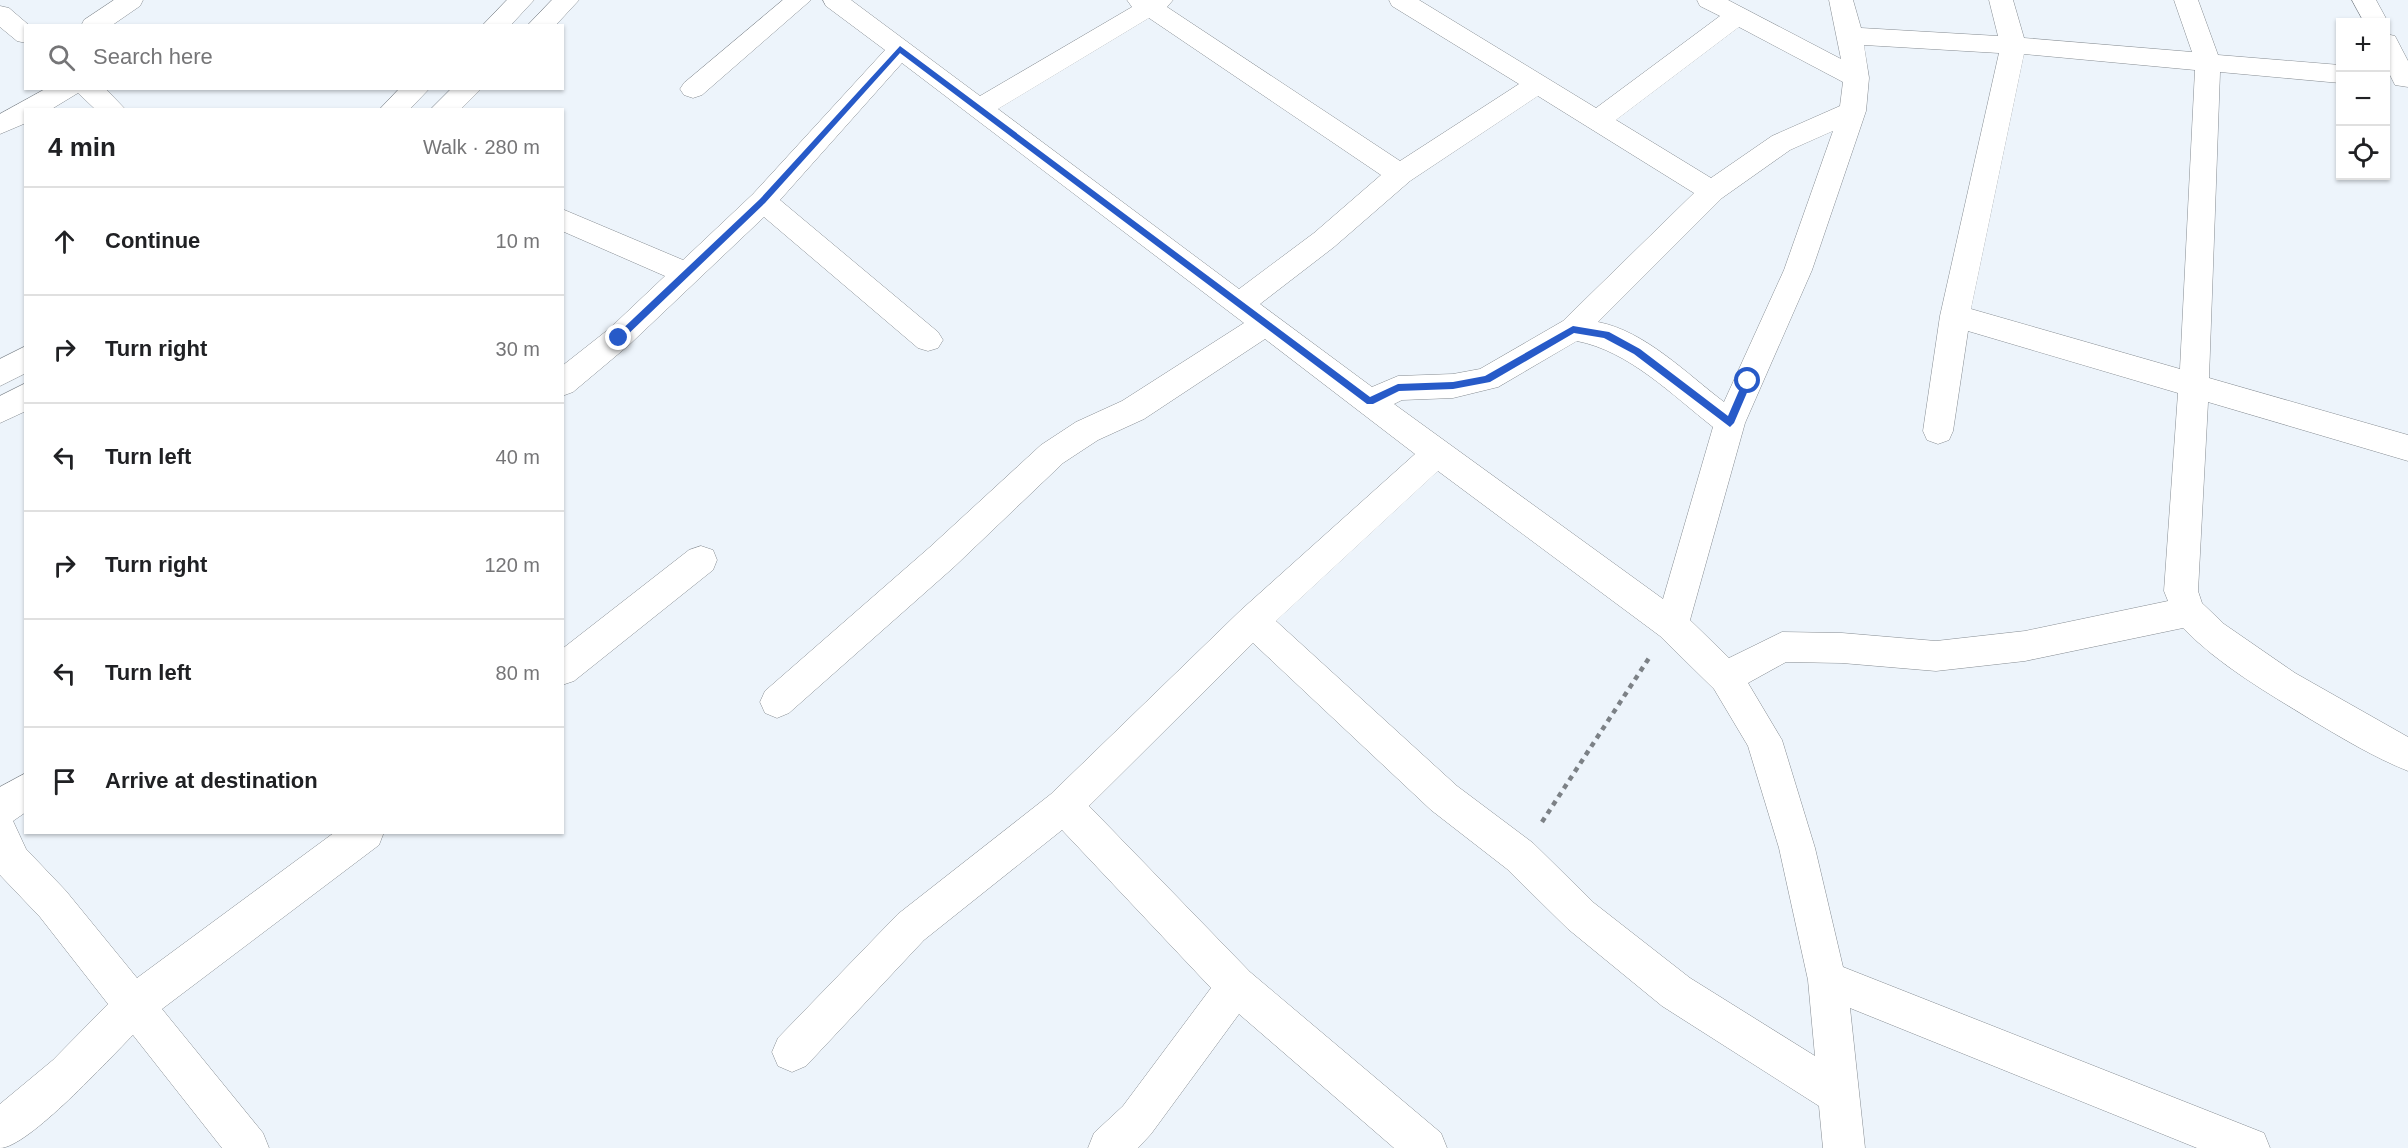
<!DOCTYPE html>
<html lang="en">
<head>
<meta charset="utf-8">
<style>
  :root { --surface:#fff; --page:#f6f6f6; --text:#202124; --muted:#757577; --line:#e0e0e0 }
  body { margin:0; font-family:Arial,sans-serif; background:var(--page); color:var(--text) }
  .controls { position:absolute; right:18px; top:18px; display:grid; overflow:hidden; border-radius:0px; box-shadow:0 2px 4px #0004 }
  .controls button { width:54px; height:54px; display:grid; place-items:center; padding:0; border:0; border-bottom:2px solid var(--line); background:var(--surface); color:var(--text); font:30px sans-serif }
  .stop { position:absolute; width:18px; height:18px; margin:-14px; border:4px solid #275ac8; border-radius:50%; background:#fff }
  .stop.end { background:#275ac8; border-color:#fff; box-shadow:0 2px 6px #0008 }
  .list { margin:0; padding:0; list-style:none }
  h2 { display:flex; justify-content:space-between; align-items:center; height:78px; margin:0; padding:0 24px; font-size:26px }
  h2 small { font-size:20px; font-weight:400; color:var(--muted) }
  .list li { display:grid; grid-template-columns:39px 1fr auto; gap:18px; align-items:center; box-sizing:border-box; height:108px; padding:0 24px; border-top:2px solid var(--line) }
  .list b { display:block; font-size:22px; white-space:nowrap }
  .list em { font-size:20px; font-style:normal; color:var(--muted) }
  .icon { flex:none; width:33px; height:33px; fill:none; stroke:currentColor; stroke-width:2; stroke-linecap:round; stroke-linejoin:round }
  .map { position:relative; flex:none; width:2408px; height:1148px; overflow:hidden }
  .search { position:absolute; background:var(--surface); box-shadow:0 2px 4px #0004; left:24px; top:24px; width:540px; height:66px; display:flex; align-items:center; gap:15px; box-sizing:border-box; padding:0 21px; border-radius:0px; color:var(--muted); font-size:22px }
  .panel { position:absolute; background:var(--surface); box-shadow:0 2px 4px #0004; left:24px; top:108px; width:540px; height:726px; border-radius:0px }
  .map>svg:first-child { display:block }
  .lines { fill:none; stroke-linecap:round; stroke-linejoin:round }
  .minor-casing { stroke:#868c92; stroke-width:1 }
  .major-casing { stroke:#868c92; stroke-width:1 }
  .path { stroke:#7c8186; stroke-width:4.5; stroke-dasharray:5 5; stroke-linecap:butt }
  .minor { fill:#fff; fill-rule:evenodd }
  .major { fill:#fff; fill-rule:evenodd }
  .route { fill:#275ac8 }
</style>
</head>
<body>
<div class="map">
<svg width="2408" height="1148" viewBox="0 0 2408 1148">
  <rect width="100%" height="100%" fill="#edf4fb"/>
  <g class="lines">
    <defs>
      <g id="minor">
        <path d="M114,0H143L140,6L111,26H81L84,20Z"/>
        <path d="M783,0H811L702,95L693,98L684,95L680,89L684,83Z"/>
        <path d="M823,0H851L980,96L1132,7L1127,0H1173L1167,7L1400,161L1519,84L1392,6L1389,0H1419L1596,108L1720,16L1700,6L1697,0H1728L1841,59L1829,0H1853L1861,28L1998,36L1989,0H2013L2024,38L2192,52L2174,0H2198L2218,55L2340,65V83L2220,72L2209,378L2408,435V461L2208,402L2198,591L2202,603L2224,624L2295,673L2408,737V771C2373,757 2342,738 2310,719C2266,692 2219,665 2183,628L2025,661L1936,671L1842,663L1786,662L1748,683L1782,740L1815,848L1843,967L2264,1133L2270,1148H2197L1850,1008L1865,1148H1823L1819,1106L1662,1006L1568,929L1507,869L1431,810L1253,643L1089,806L1250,972L1441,1133L1447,1148H1394L1239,1014L1151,1134L1138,1148H1088L1094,1133L1123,1106L1211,988L1062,830L924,940L806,1066L792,1072L778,1066L772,1052L778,1038L898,914L1051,794L1241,610L1415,454L1265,339L1144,419L1098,440L1063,463L954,567L789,713L777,718L765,713L760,702L765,691L930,547L1041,445L1076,422L1122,401L1244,323L902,63L780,200L938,332L943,340L938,348L928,351L918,348L764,217L629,345L573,392L562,396V366L609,329L665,276L562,231V209L683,260L753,194L885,50L826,6ZM1149,18L1381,175L1314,233L1239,289L998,109ZM1739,27L1843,82L1840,106L1772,136L1711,178L1616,120ZM1864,45L1999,53L1940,316L1923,431L1927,440L1938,444L1949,440L1953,431L1968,331L2178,393L2164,591L2168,601L2025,631L1936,641L1842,633L1782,632L1729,658L1690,620L1745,423L1812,270L1866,111L1869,78ZM2024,54L2195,70L2180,369L1971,309ZM1538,96L1694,193L1563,321L1480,369L1453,374L1398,376L1372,387L1260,304L1334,247L1410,181ZM1833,131L1784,270L1724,402C1687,374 1645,331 1598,322L1722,198L1790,150ZM1577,341C1629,351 1672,395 1713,427L1663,599L1394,404L1402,400L1453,398L1498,387ZM1438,471L1660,636L1714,689L1748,746L1779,848L1808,980L1815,1056L1690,978L1594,903L1533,843L1457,786L1276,621Z"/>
        <path d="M2352,0H2376L2388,22L2386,27V22H2364Z"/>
        <path d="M0,6L9,8L30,26H26V43L17,41L0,27Z"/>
        <path d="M2386,34L2395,36L2408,61V87L2395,85L2386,67Z"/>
        <path d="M47,88H105L126,110H96L78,93L50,110H26V123L0,134V114Z"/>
        <path d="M701,546L713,550L717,560L713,570L574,681L562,685V649L689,550Z"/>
        <path d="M26,773V812L13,821L26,849L66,891L137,978L335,832H384L379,845L162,1009L263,1133L269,1148H222L133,1035C110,1058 28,1148 0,1148V1104L53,1060L108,1004L40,917L0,875V787Z"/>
      </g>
      <g id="major">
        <path d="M507,0H534L510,26H482Z"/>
        <path d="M552,0H579L555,26H527Z"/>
        <path d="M400,88H430L409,110H379Z"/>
        <path d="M452,88H482L460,110H430Z"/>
        <path d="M26,346V373L0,386V359Z"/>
        <path d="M26,383V411L0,423V396Z"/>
      </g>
    </defs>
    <use href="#minor" class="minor-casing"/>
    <use href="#major" class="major-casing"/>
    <path class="path" d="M1542,822L1649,658"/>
    <use href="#minor" class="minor"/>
    <use href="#major" class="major"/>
  </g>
  <path class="route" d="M900,46L1370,397L1398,384L1453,382L1485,376L1573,326L1609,332L1640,349L1728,416L1744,379L1752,381L1734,423L1730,427L1634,354L1604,338L1574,333L1490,382L1453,389L1399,391L1373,404H1367L900,53L765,203L622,340H616V335L760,199Z"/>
</svg>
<div class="controls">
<button>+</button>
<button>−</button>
<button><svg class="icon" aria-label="locate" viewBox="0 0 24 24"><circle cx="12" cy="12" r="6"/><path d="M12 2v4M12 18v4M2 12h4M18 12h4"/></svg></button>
</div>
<div class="stop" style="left:1748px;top:381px"></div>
<div class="stop end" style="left:619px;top:338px"></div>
<div class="search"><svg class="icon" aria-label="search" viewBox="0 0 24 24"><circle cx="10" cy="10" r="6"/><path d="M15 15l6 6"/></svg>Search here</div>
<section class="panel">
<h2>4 min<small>Walk · 280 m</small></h2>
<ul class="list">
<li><svg class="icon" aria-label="ahead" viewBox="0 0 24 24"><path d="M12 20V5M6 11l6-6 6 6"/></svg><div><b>Continue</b></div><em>10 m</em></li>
<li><svg class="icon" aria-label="right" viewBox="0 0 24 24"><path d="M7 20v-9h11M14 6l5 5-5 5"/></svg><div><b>Turn right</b></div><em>30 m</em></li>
<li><svg class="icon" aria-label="left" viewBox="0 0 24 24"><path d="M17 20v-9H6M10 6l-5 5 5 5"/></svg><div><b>Turn left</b></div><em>40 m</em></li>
<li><svg class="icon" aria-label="right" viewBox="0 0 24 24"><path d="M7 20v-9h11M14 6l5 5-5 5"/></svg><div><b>Turn right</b></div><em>120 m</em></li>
<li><svg class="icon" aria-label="left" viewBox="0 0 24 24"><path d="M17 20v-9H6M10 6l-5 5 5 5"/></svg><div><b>Turn left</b></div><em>80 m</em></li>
<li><svg class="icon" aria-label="arrive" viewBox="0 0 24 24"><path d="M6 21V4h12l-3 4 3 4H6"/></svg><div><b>Arrive at destination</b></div></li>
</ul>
</section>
</div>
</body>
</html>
